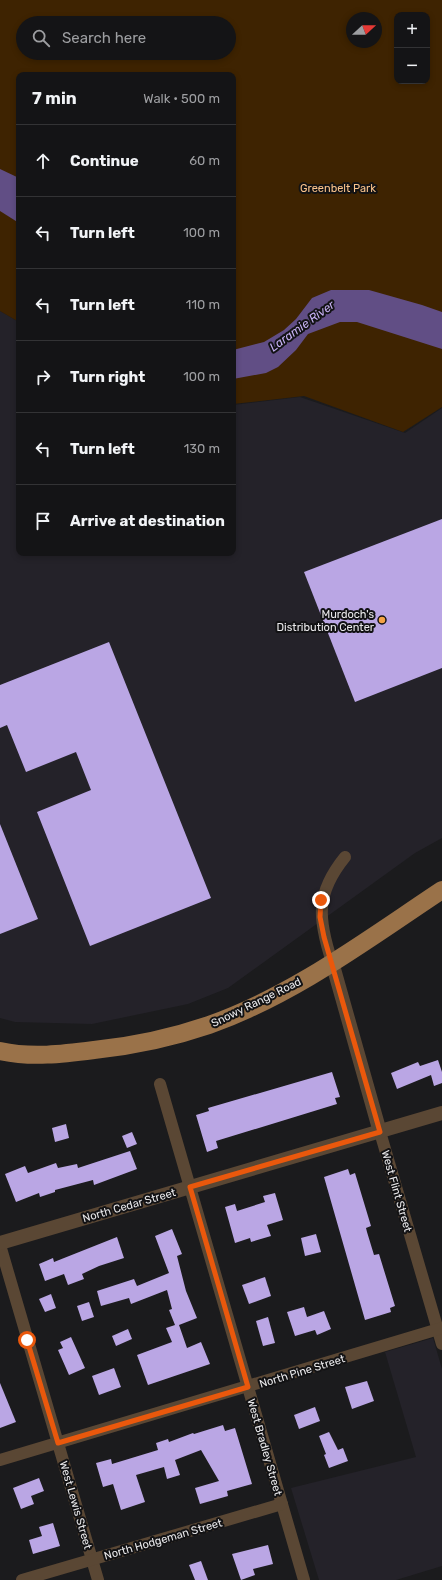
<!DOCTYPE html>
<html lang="en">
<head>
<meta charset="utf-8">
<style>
  :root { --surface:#141416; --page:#1d1d1f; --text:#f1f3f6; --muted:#9d9ea1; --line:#333335 }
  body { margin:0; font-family:Rubik,sans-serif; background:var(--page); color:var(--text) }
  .controls { position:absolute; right:12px; top:12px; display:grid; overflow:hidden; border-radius:8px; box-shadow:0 2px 6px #0003 }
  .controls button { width:36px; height:36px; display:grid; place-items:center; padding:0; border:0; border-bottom:1px solid var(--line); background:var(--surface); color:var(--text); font:20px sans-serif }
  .compass { position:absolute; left:346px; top:12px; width:36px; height:36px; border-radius:50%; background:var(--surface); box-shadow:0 2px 6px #0003; rotate:69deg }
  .stop { position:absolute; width:12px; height:12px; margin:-9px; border:3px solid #ea580c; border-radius:50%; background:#fff }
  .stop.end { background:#ea580c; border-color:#fff; box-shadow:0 1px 4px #0008 }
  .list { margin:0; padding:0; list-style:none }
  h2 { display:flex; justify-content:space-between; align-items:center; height:52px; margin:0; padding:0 16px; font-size:17px }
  h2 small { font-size:13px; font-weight:400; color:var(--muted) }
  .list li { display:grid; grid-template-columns:26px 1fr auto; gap:12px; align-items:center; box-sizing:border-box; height:72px; padding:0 16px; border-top:1px solid var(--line) }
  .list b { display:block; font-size:15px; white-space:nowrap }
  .list em { font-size:13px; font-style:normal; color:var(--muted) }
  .icon { flex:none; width:22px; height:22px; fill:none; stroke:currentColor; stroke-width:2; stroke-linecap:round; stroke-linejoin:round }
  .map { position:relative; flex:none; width:442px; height:1580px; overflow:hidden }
  .search { position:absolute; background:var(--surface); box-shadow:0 2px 6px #0003; left:16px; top:16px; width:220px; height:44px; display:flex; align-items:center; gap:10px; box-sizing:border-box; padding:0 14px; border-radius:22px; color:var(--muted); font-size:15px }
  .panel { position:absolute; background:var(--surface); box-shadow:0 2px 6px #0003; left:16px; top:72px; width:220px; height:484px; border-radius:8px }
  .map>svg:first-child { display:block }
  .built { fill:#242229 }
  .green { fill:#3e2301; fill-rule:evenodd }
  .water { fill:#614e85 }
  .building { fill:#baa6e4 }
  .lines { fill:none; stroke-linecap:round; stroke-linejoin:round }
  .minor { stroke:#5a4734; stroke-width:12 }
  .tertiary { stroke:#5a4734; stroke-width:14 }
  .primary { stroke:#9a7249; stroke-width:18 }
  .route { stroke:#ea580c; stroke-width:5 }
  .poi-dot { fill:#f5a345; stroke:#121214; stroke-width:1.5 }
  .labels { text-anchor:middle; stroke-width:4; stroke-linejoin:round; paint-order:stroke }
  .park-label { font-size:11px; fill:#fbc48c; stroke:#121214 }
  .poi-label { font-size:11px; fill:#ebeaec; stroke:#121214; text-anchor:end }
  .street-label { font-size:11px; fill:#ebeaec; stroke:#121214 }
  .water-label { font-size:12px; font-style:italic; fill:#c7b1f4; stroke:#121214 }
</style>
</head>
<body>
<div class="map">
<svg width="442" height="1580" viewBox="0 0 442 1580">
  <rect width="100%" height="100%" fill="#1b1b1d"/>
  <g class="built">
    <path d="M0,311L19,322V553H233V405L300,397L405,433L442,408V838L415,853L228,988L188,1004L92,1024L15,1022L0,1018Z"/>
    <path d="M433,1338L442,1369V1566L396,1580H319L291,1488L416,1457L385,1352Z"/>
  </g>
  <path class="green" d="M0,0H442V407L403,432L304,396L233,404V75H19V322L0,311ZM397,15H427V81H397ZM352,18H376V42H352ZM23,23H229V53H23Z"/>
  <g class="water">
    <path d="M0,169L19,178V223L0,211Z"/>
    <path d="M331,290H369L422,305L442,312V349L357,322H340L308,334L296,350L278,367L266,373L233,379V350L264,342L284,330L296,319L312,298Z"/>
  </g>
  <g class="building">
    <path d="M442,519V668L355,702L304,572Z"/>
    <path d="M109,642L211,898L90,946L37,812L91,790L76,752L26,772L7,725L0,728V685Z"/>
    <path d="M0,824L38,919L0,934Z"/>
    <path d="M438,1060L442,1072V1083L434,1086L431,1075L397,1089L391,1073L418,1062L420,1066Z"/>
    <path d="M332,1072L340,1097L335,1098L337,1104L216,1141L218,1148L207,1152L196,1115L209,1111L208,1108Z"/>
    <path d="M66,1124L69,1138L55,1142L52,1128Z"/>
    <path d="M132,1132L137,1144L127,1148L122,1136Z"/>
    <path d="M130,1151L137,1169L94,1185L93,1180L55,1190V1192L40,1197L39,1193L16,1202L5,1174L25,1166L28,1173L56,1163L58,1168L77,1164L78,1168Z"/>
    <path d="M348,1169L350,1175L355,1173L371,1226L366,1228L367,1232L374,1255L379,1254L395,1306L390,1308L391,1312L365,1320L324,1177Z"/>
    <path d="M275,1193L283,1220L267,1225L271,1236L251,1242L250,1238L235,1243L225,1207L235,1204L237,1211L265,1202L263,1196Z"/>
    <path d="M172,1229L182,1254L177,1256L186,1291L197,1318L179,1325L187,1348L201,1342L210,1364L148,1385L137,1355L172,1342L166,1328L175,1325L169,1310L172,1309L167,1290L131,1304L129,1298L101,1306L97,1291L134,1279L137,1286L169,1273L155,1236Z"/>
    <path d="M316,1234L321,1252L305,1256L301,1238Z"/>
    <path d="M117,1237L124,1258L99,1266L82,1274L84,1279L68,1285L64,1274L45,1281L39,1264L53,1258L54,1262Z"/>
    <path d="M265,1277L271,1296L249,1304L242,1285Z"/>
    <path d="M51,1294L56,1308L45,1312L39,1299Z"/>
    <path d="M89,1302L94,1317L82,1321L77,1306Z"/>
    <path d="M304,1307L307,1317L324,1311L331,1329L317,1335L315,1330L295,1336L287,1312Z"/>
    <path d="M268,1317L275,1343L263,1346L256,1321Z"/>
    <path d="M128,1329L132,1339L116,1346L112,1336Z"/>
    <path d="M71,1337L85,1368L69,1375L58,1350L63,1348L60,1342Z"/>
    <path d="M114,1368L121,1387L99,1395L92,1376Z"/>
    <path d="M367,1381L374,1401L352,1409L345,1387Z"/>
    <path d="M0,1383L16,1422L0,1428Z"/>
    <path d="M315,1407L320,1421L299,1429L294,1415Z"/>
    <path d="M223,1425L225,1431L235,1428L252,1484L227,1491L228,1496L200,1504L195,1488L219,1481L201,1450L175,1460L180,1475L167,1479L164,1467L136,1475L145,1502L121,1510L113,1484L103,1487L96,1463L111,1459L112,1464L158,1450L156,1443L168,1439L169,1442L193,1433L194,1434Z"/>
    <path d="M329,1432L338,1450L343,1448L348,1461L329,1468L324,1455L326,1454L319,1436Z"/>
    <path d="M39,1478L44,1491L31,1496L34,1504L21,1509L13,1488Z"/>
    <path d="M53,1523L60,1546L33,1554L29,1540L42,1536L39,1527Z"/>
    <path d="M268,1545L273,1564L253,1569L255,1575L241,1580L232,1554Z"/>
    <path d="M201,1561L208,1580H195L189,1565Z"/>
  </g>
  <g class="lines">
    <g class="minor">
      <path d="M332,962C318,919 315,894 345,857"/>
      <path d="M160,1084L304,1580"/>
      <path d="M380,1132L442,1344"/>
      <path d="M0,1245L98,1580"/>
      <path d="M0,1460L442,1328"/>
      <path d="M22,1580L282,1504"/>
    </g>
    <g class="tertiary">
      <path d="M332,962L380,1132"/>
      <path d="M0,1243L442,1113"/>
    </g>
    <path class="primary" d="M0,1051C31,1058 63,1054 94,1050C133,1046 171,1038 209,1025C294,995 368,939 442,890"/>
  </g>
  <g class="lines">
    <path class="route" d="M27,1340L58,1443L248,1387L190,1187L380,1132L324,937L320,917L321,900"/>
  </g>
  <circle class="poi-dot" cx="382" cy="620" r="4"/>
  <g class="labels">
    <g class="park-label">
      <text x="338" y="192">Greenbelt Park</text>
    </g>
    <g class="poi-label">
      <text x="374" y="618">Murdoch's<tspan x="374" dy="13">Distribution Center</tspan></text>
    </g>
    <g class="street-label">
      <text transform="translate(256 1002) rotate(-26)" y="4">Snowy Range Road</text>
      <text transform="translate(397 1191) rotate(74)" y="4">West Flint Street</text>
      <text transform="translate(129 1205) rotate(-16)" y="4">North Cedar Street</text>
      <text transform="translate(302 1371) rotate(-17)" y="4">North Pine Street</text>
      <text transform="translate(265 1447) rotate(74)" y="4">West Bradley Street</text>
      <text transform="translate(76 1505) rotate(74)" y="4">West Lewis Street</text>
      <text transform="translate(163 1539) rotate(-16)" y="4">North Hodgeman Street</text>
    </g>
    <g class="water-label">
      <text transform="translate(302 326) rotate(-36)" y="4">Laramie River</text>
    </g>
  </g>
</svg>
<div class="controls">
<button>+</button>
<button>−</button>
</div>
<svg class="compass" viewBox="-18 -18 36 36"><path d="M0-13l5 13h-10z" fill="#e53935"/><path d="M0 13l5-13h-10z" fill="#9d9ea1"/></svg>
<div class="stop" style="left:27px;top:1340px"></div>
<div class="stop end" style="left:321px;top:900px"></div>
<div class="search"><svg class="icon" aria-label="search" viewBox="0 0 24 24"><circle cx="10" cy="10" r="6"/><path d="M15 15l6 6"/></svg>Search here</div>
<section class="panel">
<h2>7 min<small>Walk · 500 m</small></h2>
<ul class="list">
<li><svg class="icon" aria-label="ahead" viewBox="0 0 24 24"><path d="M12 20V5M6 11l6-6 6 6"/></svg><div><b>Continue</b></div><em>60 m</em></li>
<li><svg class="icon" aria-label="left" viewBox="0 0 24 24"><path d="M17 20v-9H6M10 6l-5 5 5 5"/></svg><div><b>Turn left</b></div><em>100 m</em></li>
<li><svg class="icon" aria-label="left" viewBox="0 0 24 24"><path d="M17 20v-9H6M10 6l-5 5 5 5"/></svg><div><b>Turn left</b></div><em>110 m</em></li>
<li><svg class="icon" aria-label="right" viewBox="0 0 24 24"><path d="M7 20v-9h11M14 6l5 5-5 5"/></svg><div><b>Turn right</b></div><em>100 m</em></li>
<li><svg class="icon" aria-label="left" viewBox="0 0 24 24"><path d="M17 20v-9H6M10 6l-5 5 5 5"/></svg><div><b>Turn left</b></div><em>130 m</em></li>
<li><svg class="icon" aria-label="arrive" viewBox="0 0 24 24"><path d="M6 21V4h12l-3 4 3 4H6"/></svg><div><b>Arrive at destination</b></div></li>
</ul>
</section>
</div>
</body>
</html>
